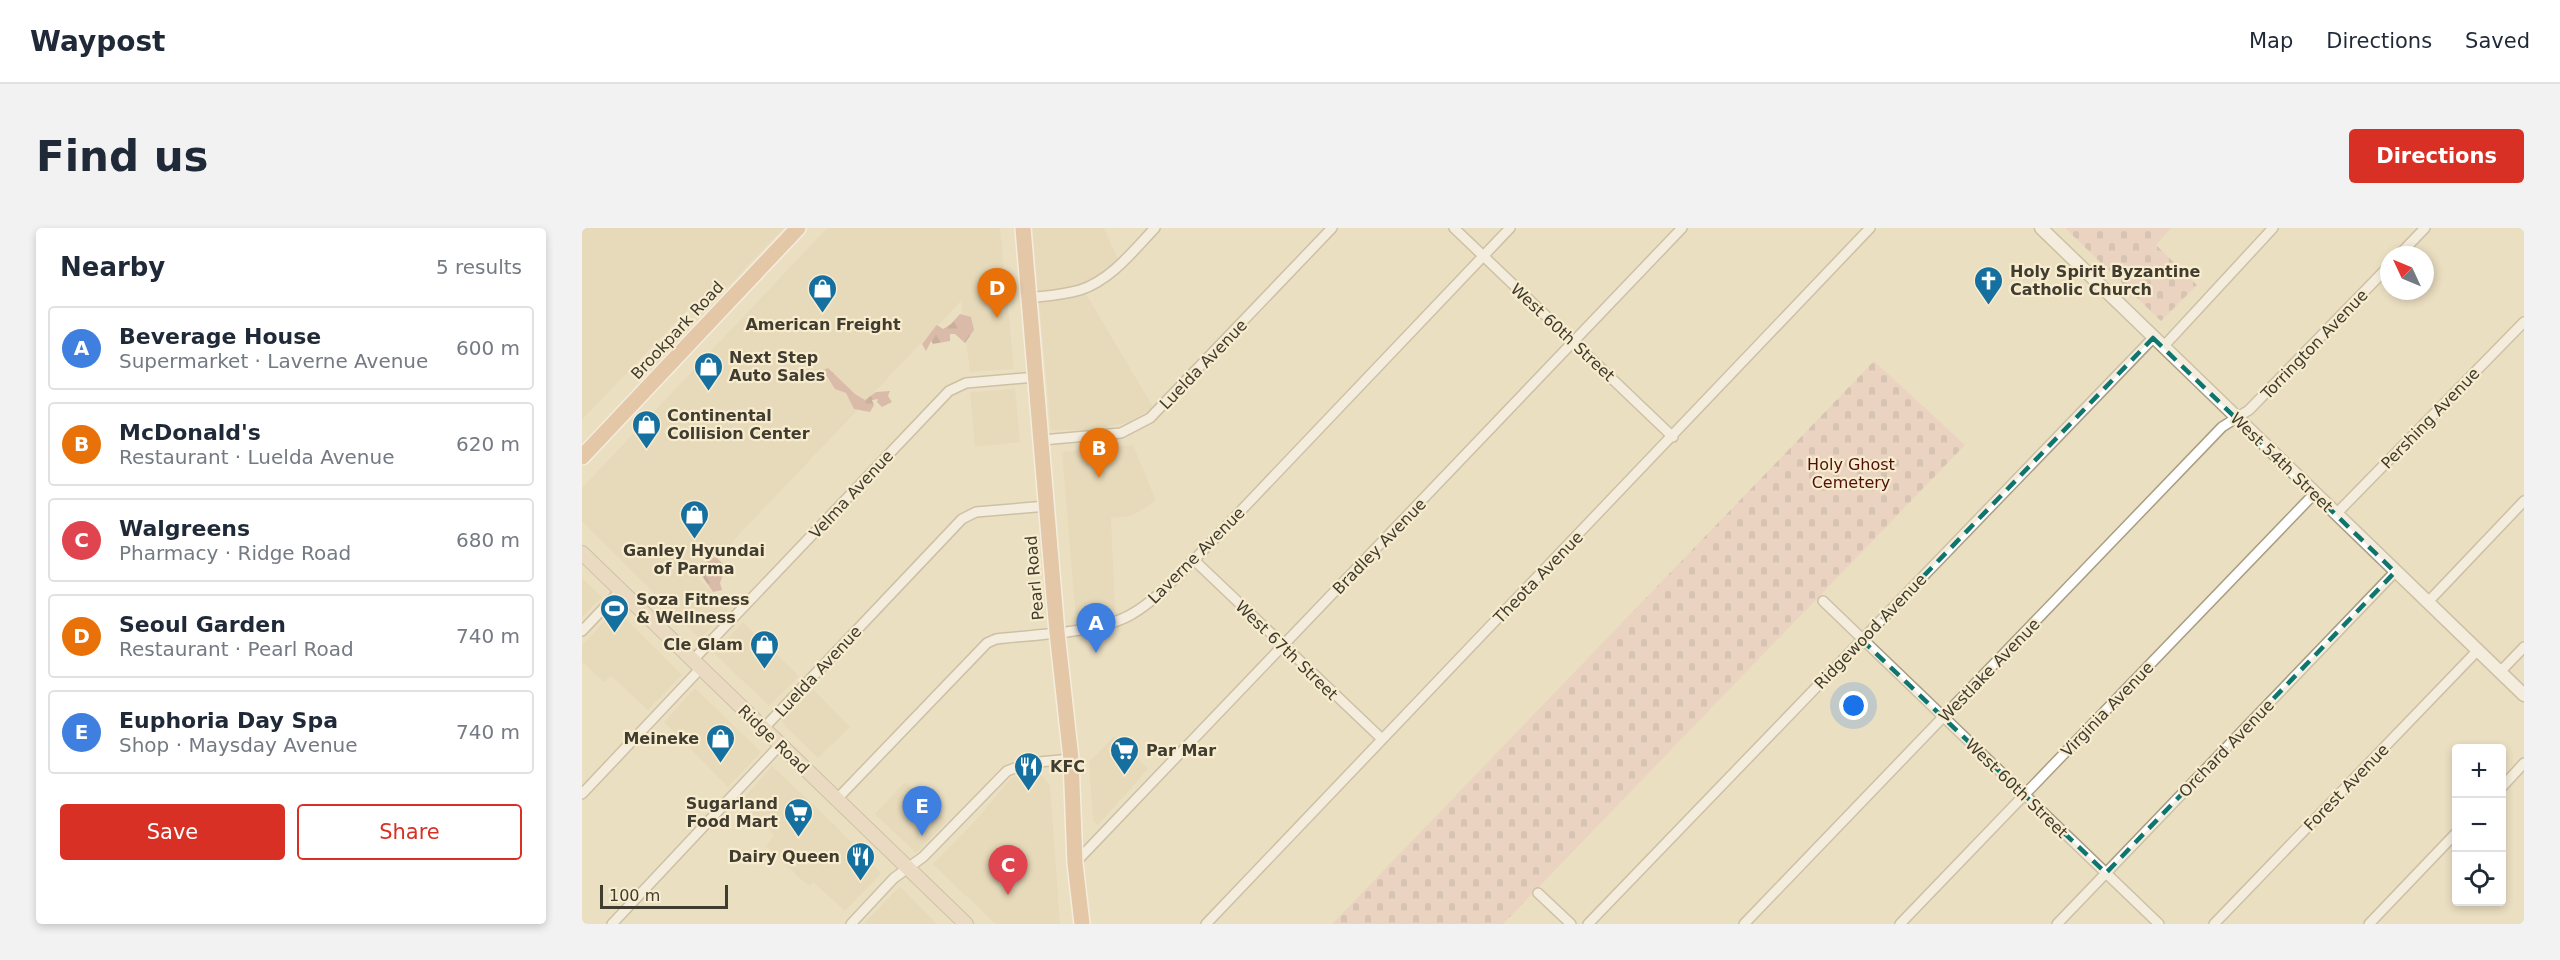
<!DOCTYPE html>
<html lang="en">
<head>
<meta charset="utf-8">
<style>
  :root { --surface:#fff; --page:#f2f2f3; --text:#1f2937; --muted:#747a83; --line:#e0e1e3; --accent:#d93025 }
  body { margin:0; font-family:"DejaVu Sans",sans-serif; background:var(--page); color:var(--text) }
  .controls { position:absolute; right:18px; bottom:18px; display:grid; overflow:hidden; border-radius:6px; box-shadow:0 3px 9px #0003 }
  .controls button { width:54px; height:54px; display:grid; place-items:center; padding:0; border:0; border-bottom:2px solid var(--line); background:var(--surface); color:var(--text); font:30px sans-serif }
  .compass { position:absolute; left:1798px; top:18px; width:54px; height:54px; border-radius:50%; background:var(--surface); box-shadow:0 3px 9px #0003; rotate:314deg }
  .scale { position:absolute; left:18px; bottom:15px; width:128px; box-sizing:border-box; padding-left:6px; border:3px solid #403c30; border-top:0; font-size:16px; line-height:21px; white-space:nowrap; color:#403c30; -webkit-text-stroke:4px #f8eccf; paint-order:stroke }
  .you { position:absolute; left:1272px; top:478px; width:21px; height:21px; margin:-15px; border:4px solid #fff; border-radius:50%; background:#1a73e8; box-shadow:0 0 0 9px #1a73e833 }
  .badge { display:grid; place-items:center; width:39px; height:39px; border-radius:50%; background:var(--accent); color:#fff; font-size:20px; font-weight:700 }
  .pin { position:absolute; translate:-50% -50px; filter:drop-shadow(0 2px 3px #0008) }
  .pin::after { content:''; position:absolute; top:32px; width:21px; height:18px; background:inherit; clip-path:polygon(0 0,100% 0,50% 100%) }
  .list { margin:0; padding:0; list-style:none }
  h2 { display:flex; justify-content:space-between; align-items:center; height:78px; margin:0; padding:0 24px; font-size:26px }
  h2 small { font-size:20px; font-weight:400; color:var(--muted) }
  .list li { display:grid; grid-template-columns:39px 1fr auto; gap:18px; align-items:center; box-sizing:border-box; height:84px; margin:0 12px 12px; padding:0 12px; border:2px solid var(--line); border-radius:6px }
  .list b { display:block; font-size:22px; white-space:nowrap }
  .list p { margin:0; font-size:20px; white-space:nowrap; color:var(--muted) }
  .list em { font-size:20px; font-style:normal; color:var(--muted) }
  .actions { display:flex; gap:12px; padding:18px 24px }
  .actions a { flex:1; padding:14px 0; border:2px solid var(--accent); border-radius:6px; text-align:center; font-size:21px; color:var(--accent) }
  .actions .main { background:var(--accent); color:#fff }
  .icon { flex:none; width:33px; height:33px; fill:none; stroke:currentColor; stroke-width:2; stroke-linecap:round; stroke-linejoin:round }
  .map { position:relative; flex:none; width:1942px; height:696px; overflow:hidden; border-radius:6px }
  header { display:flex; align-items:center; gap:36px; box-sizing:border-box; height:84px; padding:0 30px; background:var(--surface); border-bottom:2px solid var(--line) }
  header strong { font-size:28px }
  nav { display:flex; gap:33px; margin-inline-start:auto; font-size:21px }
  .intro { display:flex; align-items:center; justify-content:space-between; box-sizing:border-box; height:144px; padding:0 36px }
  h1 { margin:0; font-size:42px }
  .button { padding:15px 27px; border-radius:6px; background:var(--accent); color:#fff; font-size:21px; font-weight:700 }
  main { display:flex; gap:36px; padding:0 36px }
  aside { flex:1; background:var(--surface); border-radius:6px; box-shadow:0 3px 9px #0003 }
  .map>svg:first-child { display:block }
  .built { fill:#e3d4b0 }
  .forest { fill:url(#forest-firs) }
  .cemetery { fill:url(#cemetery-stones) }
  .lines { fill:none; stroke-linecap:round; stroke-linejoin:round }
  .minor-casing { stroke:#a99e82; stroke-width:12 }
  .tertiary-casing { stroke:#a99e82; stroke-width:15 }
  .secondary-casing { stroke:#a99e82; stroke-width:16 }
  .primary-casing { stroke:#fff; stroke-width:18 }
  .minor { stroke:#fff; stroke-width:9 }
  .tertiary { stroke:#fff; stroke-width:12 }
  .secondary { stroke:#ecd5c2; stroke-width:14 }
  .primary { stroke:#d9ac85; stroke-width:15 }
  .marked { fill:none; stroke:#0f766e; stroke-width:4.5; stroke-dasharray:12 8; stroke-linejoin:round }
  .labels { text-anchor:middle; stroke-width:4.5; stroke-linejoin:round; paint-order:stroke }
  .poi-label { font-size:16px; font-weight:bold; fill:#403c30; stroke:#f8eccf; text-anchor:start }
  .street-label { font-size:16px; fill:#403c30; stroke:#f8eccf }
  .park-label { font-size:16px; fill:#4f100b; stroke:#f8eccf }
</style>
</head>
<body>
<header>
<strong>Waypost</strong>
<nav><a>Map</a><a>Directions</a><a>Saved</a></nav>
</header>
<div class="intro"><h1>Find us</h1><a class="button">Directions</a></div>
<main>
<aside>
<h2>Nearby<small>5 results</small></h2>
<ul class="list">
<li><span class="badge" style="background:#3f7fe0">A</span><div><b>Beverage House</b><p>Supermarket · Laverne Avenue</p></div><em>600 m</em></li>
<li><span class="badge" style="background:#e8710a">B</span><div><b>McDonald's</b><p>Restaurant · Luelda Avenue</p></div><em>620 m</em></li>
<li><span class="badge" style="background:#e0444e">C</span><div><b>Walgreens</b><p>Pharmacy · Ridge Road</p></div><em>680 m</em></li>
<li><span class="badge" style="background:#e8710a">D</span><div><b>Seoul Garden</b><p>Restaurant · Pearl Road</p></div><em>740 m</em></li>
<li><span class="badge" style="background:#3f7fe0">E</span><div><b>Euphoria Day Spa</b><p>Shop · Maysday Avenue</p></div><em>740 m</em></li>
</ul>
<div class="actions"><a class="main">Save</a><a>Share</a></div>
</aside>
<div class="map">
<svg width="1942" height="696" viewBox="0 0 1942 696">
  <defs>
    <pattern id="forest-firs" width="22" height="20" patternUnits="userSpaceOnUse" patternTransform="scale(1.5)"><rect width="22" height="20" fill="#c59189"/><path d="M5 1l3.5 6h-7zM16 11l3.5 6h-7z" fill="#a17870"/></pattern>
    <pattern id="cemetery-stones" width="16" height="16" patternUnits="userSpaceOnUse" patternTransform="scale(1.5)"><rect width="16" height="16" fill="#eac6c0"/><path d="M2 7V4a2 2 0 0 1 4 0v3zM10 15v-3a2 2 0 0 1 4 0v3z" fill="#bfa29c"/></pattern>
  </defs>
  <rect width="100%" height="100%" fill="#ebdfc2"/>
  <g class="built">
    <path d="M0,0H202L117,89L107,80L0,192Z"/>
    <path d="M245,0H418L432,141L388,144L379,73L116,350L147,381L118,411L0,293V260Z"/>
    <path d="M450,0H522L536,31L504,66L571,179L548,194L512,202H469Z"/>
    <path d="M433,161L438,214L393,219L388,164Z"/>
    <path d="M551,217L574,273L549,288L529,290L533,382L494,391L480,224Z"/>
    <path d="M0,350L20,369L0,389Z"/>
    <path d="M33,382H35L100,447L66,482L29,448L22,454L0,434V417Z"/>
    <path d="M161,394L217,448L187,478L132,425Z"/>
    <path d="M113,460L179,524L146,559L82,494Z"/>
    <path d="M231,461L268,499L236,530L204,499L200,492Z"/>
    <path d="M533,508L566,541L516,597L511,593L507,534Z"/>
    <path d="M190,538L254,598L298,644L297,648L263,683L231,654L228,657L222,654L184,618L192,607L158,574Z"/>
    <path d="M453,543L462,549L468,558L478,696H413L351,636L395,591L429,550Z"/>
    <path d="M322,555H325L365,593L334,625L293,586Z"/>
    <path d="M317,659L320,660L355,696H284L283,694Z"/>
  </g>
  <g class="forest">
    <path d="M378,86L389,89L392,102L383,115L373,106H368V113L351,116L349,113L344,123L340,116L353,99L355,97L361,101L369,96Z"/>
    <path d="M246,140L273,166L283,172L294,164L308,163L306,168L310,174L300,179L295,174L296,171L290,172L292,177L288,184L272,181L264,165L253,161L241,142Z"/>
    <path d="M134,329L144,339L138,355L140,362L131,364L116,342L128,331Z"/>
  </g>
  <g class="cemetery">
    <path d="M1483,0H1589L1574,17L1615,57L1579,93Z"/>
    <path d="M1292,133L1383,217L921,696H750Z"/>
  </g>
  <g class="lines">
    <defs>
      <g id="minor">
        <path d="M872,0L1091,209"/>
        <path d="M1817,27L1843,0"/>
        <path d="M446,70C463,68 481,67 498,62C529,52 551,23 573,0"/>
        <path d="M1581,119L1691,0"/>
        <path d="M460,212L539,205L568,190L750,0"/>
        <path d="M1754,286L1942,94"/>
        <path d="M612,332L800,511"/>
        <path d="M1241,373L1577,696"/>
        <path d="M1845,375L1942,273"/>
        <path d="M0,403L38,363"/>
        <path d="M110,433L367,163L384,155L453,149"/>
        <path d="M1918,444L1942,419"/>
        <path d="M181,501L380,291L394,284L465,278"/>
        <path d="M1920,559L1942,535"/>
        <path d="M0,566L118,441"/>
        <path d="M255,571L405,415L414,411C453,406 516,406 550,386C574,372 592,351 612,332L928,0"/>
        <path d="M493,635L1100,0"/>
        <path d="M956,665L989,696"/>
        <path d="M30,696L198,517"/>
        <path d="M269,696L312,650L341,629L425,543L446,535L489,531"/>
        <path d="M624,696L1288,0"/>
        <path d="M1006,696L1571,110"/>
        <path d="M1162,696L1640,199L1667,182L1807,38"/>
        <path d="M1318,696L1732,266"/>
        <path d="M1475,696L1813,344"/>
        <path d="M1632,696L1896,422"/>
        <path d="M1787,696L1874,605"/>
      </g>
      <path id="tertiary" d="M1459,0L1942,467"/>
      <path id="secondary" d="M0,325L384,696"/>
      <g id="primary">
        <path d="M441,0L475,404L489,531L493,635L500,696"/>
        <path d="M0,229L216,0"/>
      </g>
    </defs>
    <use href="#minor" class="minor-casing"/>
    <use href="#tertiary" class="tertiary-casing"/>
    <use href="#secondary" class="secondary-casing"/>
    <use href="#primary" class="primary-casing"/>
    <use href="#minor" class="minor"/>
    <use href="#tertiary" class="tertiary"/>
    <use href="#secondary" class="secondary"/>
    <use href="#primary" class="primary"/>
  </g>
  <path d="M0 0H1942V696H0ZM1571,110L1813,344L1524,645L1280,412Z" fill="#ebdfc2" fill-opacity=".55" fill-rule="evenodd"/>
  <path class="marked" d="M1571,110L1813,344L1524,645L1280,412Z"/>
  <defs>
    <symbol id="church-pin" viewBox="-11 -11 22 30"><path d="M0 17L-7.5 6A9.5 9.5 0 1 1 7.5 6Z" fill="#15709f" stroke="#f8eccf"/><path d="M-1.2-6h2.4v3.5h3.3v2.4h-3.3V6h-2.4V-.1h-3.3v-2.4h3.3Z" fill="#fff"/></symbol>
    <symbol id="shop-pin" viewBox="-11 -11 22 30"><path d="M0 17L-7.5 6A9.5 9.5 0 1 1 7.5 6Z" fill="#15709f" stroke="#f8eccf"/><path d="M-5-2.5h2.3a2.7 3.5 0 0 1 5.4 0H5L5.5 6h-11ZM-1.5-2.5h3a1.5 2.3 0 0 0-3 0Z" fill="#fff"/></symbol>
    <symbol id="stadium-pin" viewBox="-11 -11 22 30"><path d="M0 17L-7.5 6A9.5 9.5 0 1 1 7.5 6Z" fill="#15709f" stroke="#f8eccf"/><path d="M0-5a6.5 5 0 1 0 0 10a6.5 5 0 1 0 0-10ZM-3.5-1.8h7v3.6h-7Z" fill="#fff"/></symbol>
    <symbol id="supermarket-pin" viewBox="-11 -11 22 30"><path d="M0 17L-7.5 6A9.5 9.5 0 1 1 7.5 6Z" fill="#15709f" stroke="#f8eccf"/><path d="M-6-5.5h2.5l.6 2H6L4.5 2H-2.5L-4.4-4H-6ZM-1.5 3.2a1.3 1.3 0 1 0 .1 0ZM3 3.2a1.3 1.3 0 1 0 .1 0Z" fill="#fff"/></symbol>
    <symbol id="restaurant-pin" viewBox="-11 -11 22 30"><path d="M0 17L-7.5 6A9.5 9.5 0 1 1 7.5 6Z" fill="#15709f" stroke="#f8eccf"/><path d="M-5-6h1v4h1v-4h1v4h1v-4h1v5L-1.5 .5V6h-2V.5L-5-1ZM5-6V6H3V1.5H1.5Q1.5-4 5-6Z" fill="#fff"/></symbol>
  </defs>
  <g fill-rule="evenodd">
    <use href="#church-pin" x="1390" y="36" width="33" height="45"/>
    <use href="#shop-pin" x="224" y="44" width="33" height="45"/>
    <use href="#shop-pin" x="110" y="122" width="33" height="45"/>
    <use href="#shop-pin" x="48" y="180" width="33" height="45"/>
    <use href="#shop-pin" x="96" y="270" width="33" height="45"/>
    <use href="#stadium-pin" x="16" y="364" width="33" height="45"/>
    <use href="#shop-pin" x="166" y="400" width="33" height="45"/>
    <use href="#shop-pin" x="122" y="494" width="33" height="45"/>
    <use href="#supermarket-pin" x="526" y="506" width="33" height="45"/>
    <use href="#restaurant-pin" x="430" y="522" width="33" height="45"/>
    <use href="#supermarket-pin" x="200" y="568" width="33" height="45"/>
    <use href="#restaurant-pin" x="262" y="612" width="33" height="45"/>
  </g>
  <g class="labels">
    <g class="poi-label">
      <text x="1428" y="49">Holy Spirit Byzantine<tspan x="1428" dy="18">Catholic Church</tspan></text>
      <text x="241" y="102" text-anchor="middle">American Freight</text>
      <text x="147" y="135">Next Step<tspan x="147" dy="18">Auto Sales</tspan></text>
      <text x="85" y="193">Continental<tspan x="85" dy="18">Collision Center</tspan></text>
      <text x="112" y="328" text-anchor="middle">Ganley Hyundai<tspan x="112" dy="18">of Parma</tspan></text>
      <text x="54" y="377">Soza Fitness<tspan x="54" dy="18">&amp; Wellness</tspan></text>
      <text x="161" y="422" text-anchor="end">Cle Glam</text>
      <text x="117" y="516" text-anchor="end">Meineke</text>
      <text x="564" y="528">Par Mar</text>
      <text x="468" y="544">KFC</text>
      <text x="196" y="581" text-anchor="end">Sugarland<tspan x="196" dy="18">Food Mart</tspan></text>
      <text x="258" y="634" text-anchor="end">Dairy Queen</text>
    </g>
    <g class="street-label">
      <text transform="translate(95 102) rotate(-47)" y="6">Brookpark Road</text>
      <text transform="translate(981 104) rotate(43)" y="6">West 60th Street</text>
      <text transform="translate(1732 116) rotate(-46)" y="6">Torrington Avenue</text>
      <text transform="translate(621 136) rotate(-46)" y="6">Luelda Avenue</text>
      <text transform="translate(1848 190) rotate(-46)" y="6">Pershing Avenue</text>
      <text transform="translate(1700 234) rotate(44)" y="6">West 54th Street</text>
      <text transform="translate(269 266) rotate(-47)" y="6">Velma Avenue</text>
      <text transform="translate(797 318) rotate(-46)" y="6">Bradley Avenue</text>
      <text transform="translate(614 327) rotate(-45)" y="6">Laverne Avenue</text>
      <text transform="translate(956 349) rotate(-46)" y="6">Theota Avenue</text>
      <text transform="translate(452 350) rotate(-95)" y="6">Pearl Road</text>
      <text transform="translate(1288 403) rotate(-46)" y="6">Ridgewood Avenue</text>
      <text transform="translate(705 422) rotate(44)" y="6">West 67th Street</text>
      <text transform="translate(1407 442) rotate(-46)" y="6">Westlake Avenue</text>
      <text transform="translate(236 443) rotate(-47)" y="6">Luelda Avenue</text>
      <text transform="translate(1525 481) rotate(-46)" y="6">Virginia Avenue</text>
      <text transform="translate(192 511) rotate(44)" y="6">Ridge Road</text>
      <text transform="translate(1644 520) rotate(-46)" y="6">Orchard Avenue</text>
      <text transform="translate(1764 559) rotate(-46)" y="6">Forest Avenue</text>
      <text transform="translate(1435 560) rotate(44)" y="6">West 60th Street</text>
    </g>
    <g class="park-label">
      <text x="1269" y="242">Holy Ghost<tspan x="1269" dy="18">Cemetery</tspan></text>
    </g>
  </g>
</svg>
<div class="controls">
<button>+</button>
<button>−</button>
<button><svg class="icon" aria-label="locate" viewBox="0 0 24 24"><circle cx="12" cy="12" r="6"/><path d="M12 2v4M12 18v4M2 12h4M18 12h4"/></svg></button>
</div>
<svg class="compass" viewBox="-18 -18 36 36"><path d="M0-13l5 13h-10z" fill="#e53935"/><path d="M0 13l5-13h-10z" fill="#747a83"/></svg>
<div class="scale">100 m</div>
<div class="you"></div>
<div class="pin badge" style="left:514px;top:425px;background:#3f7fe0">A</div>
<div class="pin badge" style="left:517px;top:250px;background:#e8710a">B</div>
<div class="pin badge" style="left:426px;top:667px;background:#e0444e">C</div>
<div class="pin badge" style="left:415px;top:90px;background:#e8710a">D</div>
<div class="pin badge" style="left:340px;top:608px;background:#3f7fe0">E</div>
</div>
</main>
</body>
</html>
